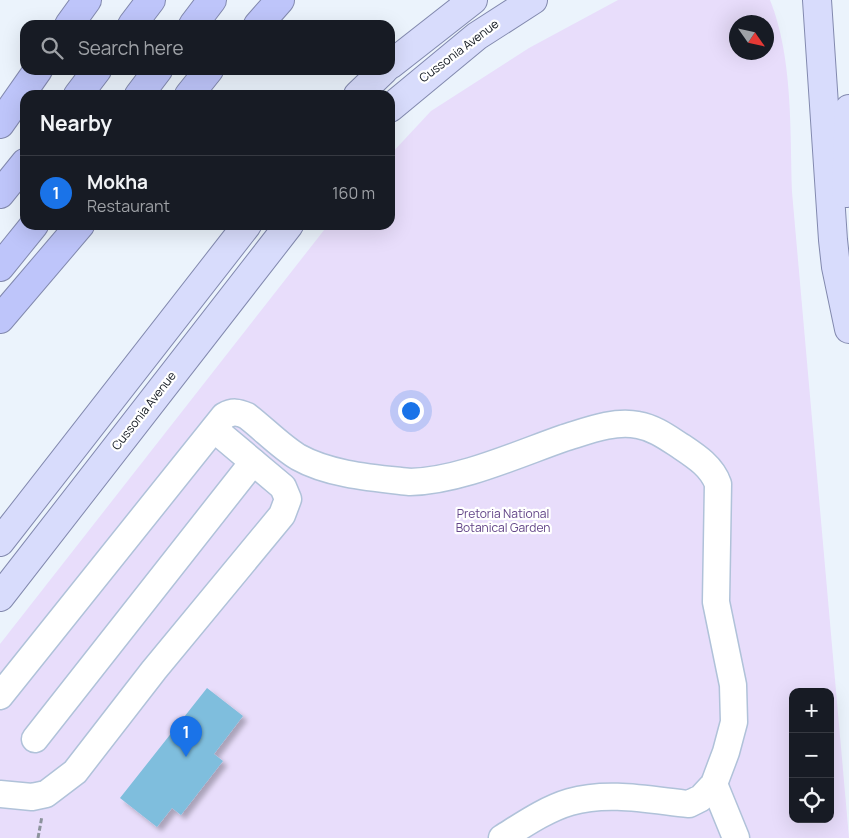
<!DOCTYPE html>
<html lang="en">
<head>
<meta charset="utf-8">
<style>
  :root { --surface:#171b24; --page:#242831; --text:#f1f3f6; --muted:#9ea1a6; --line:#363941; --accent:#1a73e8 }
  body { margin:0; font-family:Manrope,sans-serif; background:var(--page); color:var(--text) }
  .controls { position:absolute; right:15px; bottom:15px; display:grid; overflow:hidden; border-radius:10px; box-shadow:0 5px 20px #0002 }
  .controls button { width:45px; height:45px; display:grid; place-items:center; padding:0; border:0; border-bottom:1px solid var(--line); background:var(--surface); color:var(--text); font:25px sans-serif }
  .compass { position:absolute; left:729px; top:15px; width:45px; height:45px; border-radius:50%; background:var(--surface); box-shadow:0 5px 20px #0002; rotate:124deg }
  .you { position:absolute; left:410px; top:410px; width:18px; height:18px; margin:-12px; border:4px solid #fff; border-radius:50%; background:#1a73e8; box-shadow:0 0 0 8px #1a73e833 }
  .badge { display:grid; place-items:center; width:32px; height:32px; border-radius:50%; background:var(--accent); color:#fff; font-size:16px; font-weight:700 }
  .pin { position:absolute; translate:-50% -41px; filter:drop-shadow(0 1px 2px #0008) }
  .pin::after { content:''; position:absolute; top:26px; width:18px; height:15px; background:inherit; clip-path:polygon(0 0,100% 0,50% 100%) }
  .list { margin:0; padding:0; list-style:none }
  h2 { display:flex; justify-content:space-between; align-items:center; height:65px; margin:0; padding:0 20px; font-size:21px }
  h2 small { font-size:16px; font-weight:400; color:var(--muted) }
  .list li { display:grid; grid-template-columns:32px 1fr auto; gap:15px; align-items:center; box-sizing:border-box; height:75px; padding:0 20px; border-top:1px solid var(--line) }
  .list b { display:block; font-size:19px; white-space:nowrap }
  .list p { margin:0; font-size:16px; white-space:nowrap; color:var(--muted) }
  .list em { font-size:16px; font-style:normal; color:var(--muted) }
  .icon { flex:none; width:28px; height:28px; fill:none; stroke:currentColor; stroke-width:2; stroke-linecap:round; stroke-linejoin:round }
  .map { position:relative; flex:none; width:849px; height:838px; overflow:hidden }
  .search { position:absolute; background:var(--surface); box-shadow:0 5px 20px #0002; left:20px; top:20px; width:375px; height:55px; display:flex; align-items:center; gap:12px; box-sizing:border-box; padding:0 18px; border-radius:15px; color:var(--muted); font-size:19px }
  .panel { position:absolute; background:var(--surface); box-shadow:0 5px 20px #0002; left:20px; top:90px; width:375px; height:140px; border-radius:15px }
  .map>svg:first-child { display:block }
  .green { fill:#e8ddfb; fill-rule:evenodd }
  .building { fill:#7fbedd; filter:url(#shadow) }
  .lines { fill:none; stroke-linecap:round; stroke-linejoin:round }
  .minor-casing { stroke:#b0c2d9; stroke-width:29 }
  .major-casing { stroke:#8289ae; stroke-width:30 }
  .highway-casing { stroke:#8289ae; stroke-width:30 }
  .path { stroke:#8c939c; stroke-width:3; stroke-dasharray:5 2.5; stroke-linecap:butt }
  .minor { stroke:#fff; stroke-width:26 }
  .major { stroke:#d8dcfc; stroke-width:28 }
  .highway { stroke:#bec5fa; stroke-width:28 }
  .labels { text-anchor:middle; stroke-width:4.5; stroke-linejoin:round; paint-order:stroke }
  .street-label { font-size:12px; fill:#131921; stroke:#fff }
  .park-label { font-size:12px; fill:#634688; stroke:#fff }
</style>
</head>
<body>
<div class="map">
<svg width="849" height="838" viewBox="0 0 849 838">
  <defs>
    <filter id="shadow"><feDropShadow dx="4.5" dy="4.5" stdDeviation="2.5" flood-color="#0004"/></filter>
  </defs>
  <rect width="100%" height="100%" fill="#ebf3fc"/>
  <path class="green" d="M618,0H770C793,57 790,130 792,192L849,838H0V644L328,225H390V155L431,111L529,48ZM736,22H766V52H736ZM793,692H830V819H793Z"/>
  <path class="building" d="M207,688L243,716L214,754L223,761L181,815L172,808L157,827L120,798Z"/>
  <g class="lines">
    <defs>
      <g id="minor">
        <path d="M0,696L224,416C233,411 238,412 247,416C264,429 280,446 298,457C330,475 374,478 410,482C459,481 518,454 564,438C587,431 614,420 638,425C655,428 668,438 682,447C697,457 712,467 718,484L716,602L733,685L734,722L726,752L714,784L701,798L689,804C650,800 608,791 570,802C546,809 523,825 502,838"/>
        <path d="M35,739L253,462"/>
        <path d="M714,784L736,838"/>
        <path d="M0,794L32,797L46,794L75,772L154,670L282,515L288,499L283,487L214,429"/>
      </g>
      <g id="major">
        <path d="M817,0L833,240L836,267L849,329"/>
        <path d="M390,65L473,0"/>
        <path d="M358,95L384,70"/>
        <path d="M390,108L477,36L533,0"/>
        <path d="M846,193L849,109"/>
        <path d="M0,542L247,225"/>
        <path d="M0,597L289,225"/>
      </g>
      <g id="highway">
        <path d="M69,25L87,0"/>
        <path d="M132,25L151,0"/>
        <path d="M193,25L212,0"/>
        <path d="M258,25L280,0"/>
        <path d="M78,95L97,70"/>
        <path d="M139,95L158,70"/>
        <path d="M189,95L209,70"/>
        <path d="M0,124L38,70"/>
        <path d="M0,194L25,163"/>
        <path d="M0,267L34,225"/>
        <path d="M0,319L80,225"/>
      </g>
    </defs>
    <use href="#minor" class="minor-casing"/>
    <use href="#major" class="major-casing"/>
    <use href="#highway" class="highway-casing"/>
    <path class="path" d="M38,838L42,816"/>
    <use href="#minor" class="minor"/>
    <use href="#major" class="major"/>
    <use href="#highway" class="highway"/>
  </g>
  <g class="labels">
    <g class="street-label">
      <text transform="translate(459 51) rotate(-37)" y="4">Cussonia Avenue</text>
      <text transform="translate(144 411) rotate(-52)" y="4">Cussonia Avenue</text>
    </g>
    <g class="park-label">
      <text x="503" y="518">Pretoria National<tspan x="503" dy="14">Botanical Garden</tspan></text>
    </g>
  </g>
</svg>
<div class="controls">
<button>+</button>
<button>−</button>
<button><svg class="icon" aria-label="locate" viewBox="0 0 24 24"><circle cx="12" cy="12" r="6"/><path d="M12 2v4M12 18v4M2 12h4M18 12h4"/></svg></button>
</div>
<svg class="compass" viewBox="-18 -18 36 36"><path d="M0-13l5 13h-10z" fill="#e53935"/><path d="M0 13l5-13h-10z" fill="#9ea1a6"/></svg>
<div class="you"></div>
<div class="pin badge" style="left:186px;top:757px">1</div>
<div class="search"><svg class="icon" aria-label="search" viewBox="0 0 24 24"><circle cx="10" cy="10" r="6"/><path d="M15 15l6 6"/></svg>Search here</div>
<section class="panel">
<h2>Nearby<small></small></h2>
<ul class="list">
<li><span class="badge">1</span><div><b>Mokha</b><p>Restaurant</p></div><em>160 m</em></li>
</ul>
</section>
</div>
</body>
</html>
